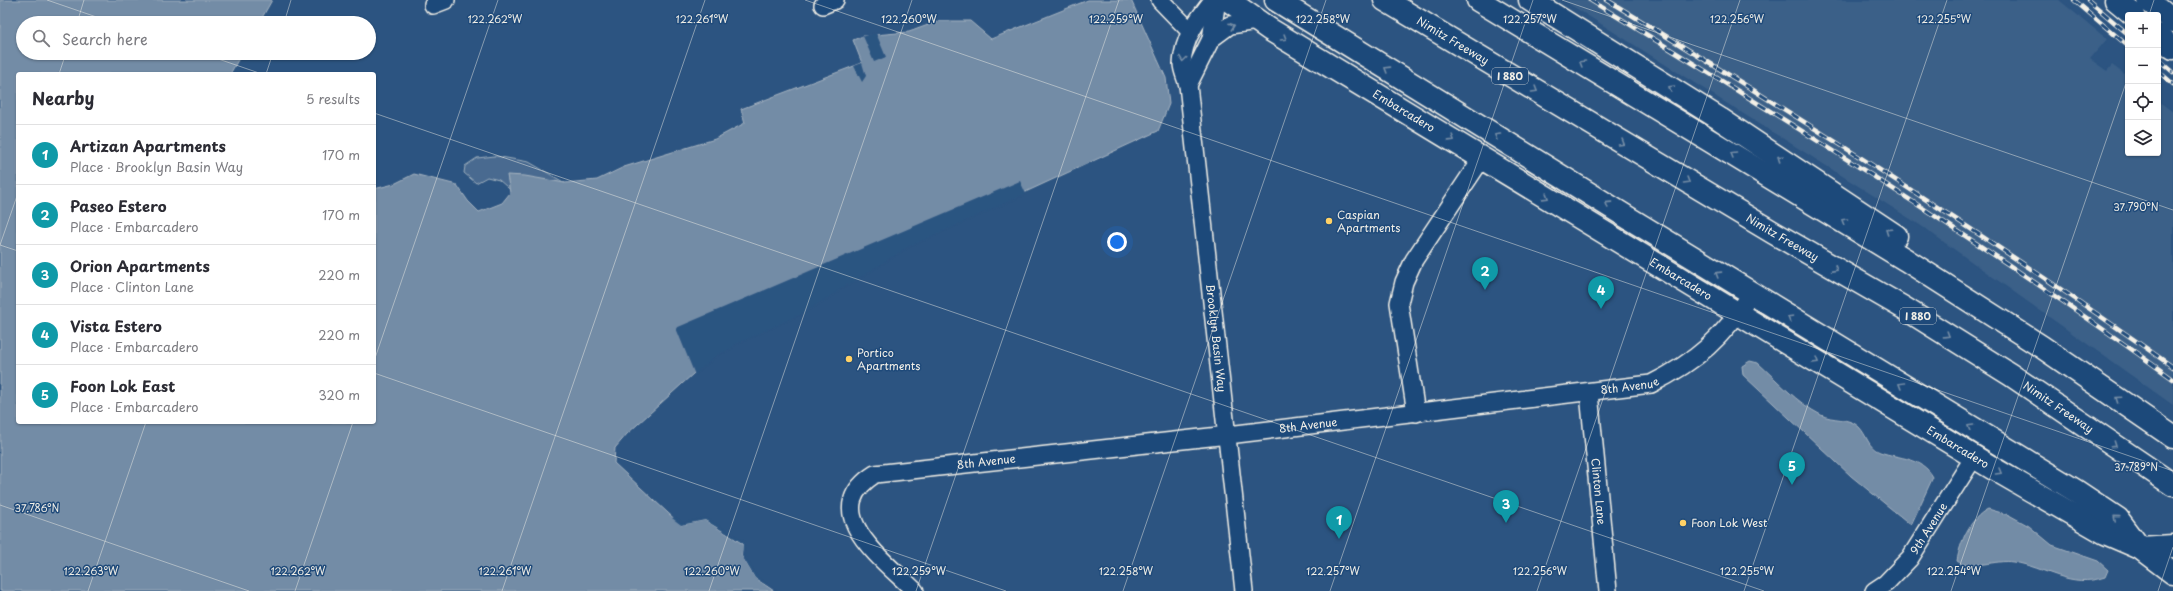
<!DOCTYPE html>
<html lang="en">
<head>
<meta charset="utf-8">
<style>
  :root { --surface:#fff; --page:#f7f7f7; --text:#2b2b33; --muted:#7c7c81; --line:#e1e1e2; --accent:#ea580c }
  body { margin:0; font-family:"Playpen Sans",sans-serif; background:var(--page); color:var(--text) }
  .controls { position:absolute; right:12px; top:12px; display:grid; overflow:hidden; border-radius:4px; box-shadow:0 1px 3px #0004 }
  .controls button { width:36px; height:36px; display:grid; place-items:center; padding:0; border:0; border-bottom:1px solid var(--line); background:var(--surface); color:var(--text); font:20px sans-serif }
  .you { position:absolute; left:1117px; top:242px; width:14px; height:14px; margin:-10px; border:3px solid #fff; border-radius:50%; background:#1a73e8; box-shadow:0 0 0 6px #1a73e833 }
  .badge { display:grid; place-items:center; width:26px; height:26px; border-radius:50%; background:var(--accent); color:#fff; font-size:13px; font-weight:700 }
  .pin { position:absolute; translate:-50% -33px; filter:drop-shadow(0 1px 2px #0008) }
  .pin::after { content:''; position:absolute; top:21px; width:14px; height:12px; background:inherit; clip-path:polygon(0 0,100% 0,50% 100%) }
  .list { margin:0; padding:0; list-style:none }
  h2 { display:flex; justify-content:space-between; align-items:center; height:52px; margin:0; padding:0 16px; font-size:17px }
  h2 small { font-size:13px; font-weight:400; color:var(--muted) }
  .list li { display:grid; grid-template-columns:26px 1fr auto; gap:12px; align-items:center; box-sizing:border-box; height:60px; padding:0 16px; border-top:1px solid var(--line) }
  .list b { display:block; font-size:15px; white-space:nowrap }
  .list p { margin:0; font-size:13px; white-space:nowrap; color:var(--muted) }
  .list em { font-size:13px; font-style:normal; color:var(--muted) }
  .icon { flex:none; width:22px; height:22px; fill:none; stroke:currentColor; stroke-width:2; stroke-linecap:round; stroke-linejoin:round }
  .map { position:relative; flex:none; width:2173px; height:591px; overflow:hidden }
  .search { position:absolute; background:var(--surface); box-shadow:0 1px 3px #0004; left:16px; top:16px; width:360px; height:44px; display:flex; align-items:center; gap:10px; box-sizing:border-box; padding:0 14px; border-radius:22px; color:var(--muted); font-size:15px }
  .panel { position:absolute; background:var(--surface); box-shadow:0 1px 3px #0004; left:16px; top:72px; width:360px; height:352px; border-radius:4px }
  .map>svg:first-child { display:block }
  .built { fill:#3b6088 }
  .green { fill:#496b90; stroke:#9eaebc }
  .water { fill:#738ca6; stroke:#a7b4c0 }
  .pier { fill:#2c5481 }
  .lines { fill:none; stroke-linecap:round; stroke-linejoin:round }
  .street-casing { stroke:#f4f1e8; stroke-width:20 }
  .secondary-casing { stroke:#f4f1e8; stroke-width:25 }
  .highway-casing { stroke:#f4f1e8; stroke-width:25 }
  .street { stroke:#1f4a7a; stroke-width:17 }
  .secondary { stroke:#1f4a7a; stroke-width:22 }
  .highway { stroke:#1f4a7a; stroke-width:22 }
  .rail-casing { stroke:#f4f1e8; stroke-width:4.5 }
  .rail { stroke:#1f4a7a; stroke-width:3; stroke-dasharray:9; stroke-linecap:butt }
  .oneway { stroke:#748da6 }
  .ticks { fill:none; stroke:#f4f1e8; stroke-width:1; stroke-opacity:0.45 }
  .poi-dot { fill:#ffd166; stroke:#1f4a7a; stroke-width:1.5 }
  .labels { text-anchor:middle; stroke-width:3; stroke-linejoin:round; paint-order:stroke }
  .shield { fill:#1f4a7a; stroke:#b4bfc7; stroke-width:1 }
  .shield-label { font-size:10px; font-weight:bold; fill:#f4f1e8 }
  .street-label { font-size:11px; fill:#f4f1e8; stroke:#1f4a7a }
  .poi-label { font-size:11px; fill:#f4f1e8; stroke:#1f4a7a; text-anchor:start }
  .ticks-label { font-size:10px; text-anchor:middle; fill:#f4f1e8; stroke:#1f4a7a; stroke-width:3; stroke-linejoin:round; paint-order:stroke }
</style>
</head>
<body>
<div class="map">
<svg width="2173" height="591" viewBox="0 0 2173 591">
  <rect width="100%" height="100%" fill="#2c5481"/>
  <filter id="ink" filterUnits="userSpaceOnUse"><feTurbulence type="fractalNoise" baseFrequency=".025" numOctaves="2"/><feDisplacementMap in="SourceGraphic" scale="8" xChannelSelector="R" yChannelSelector="G"/><feConvolveMatrix kernelMatrix="1 2 1 2 8 2 1 2 1" color-interpolation-filters="sRGB"/></filter>
  <g filter="url(#ink)">
    <path class="built" d="M1563,0H2059L2107,39L2090,59L2107,71L2112,65L2128,77V153H2158V101L2173,112V405L1920,225Z"/>
    <path class="green" d="M495,156L529,162L565,183L515,194L499,180L487,177L476,183L464,173L465,166L477,158Z"/>
    <g class="water">
      <path d="M0,0H272L259,23H23V53H242L230,74H18V422H374V189L394,184L414,174L457,185L468,201L479,212L502,203L510,193L507,175L525,176L565,183L597,180L624,167L715,139L745,123L741,109L862,63L853,40L863,36L909,32L939,21H970L991,39L1088,0H1131L1166,78L1169,104L1158,131L906,247L715,354L627,434L615,448L614,463L681,525L705,520L743,544L742,556L755,578L774,591H0Z"/>
      <path d="M1750,361L1758,363C1778,381 1797,403 1821,415C1833,421 1849,417 1859,427C1867,435 1868,448 1880,452C1900,459 1922,457 1933,477L1911,525L1851,476L1743,375L1742,366Z"/>
      <path d="M1988,509L2009,515L2029,526L2052,545L2098,561L2108,570L2105,577C2070,589 2046,567 2013,562C1996,559 1970,571 1957,561C1960,542 1970,518 1988,509Z"/>
    </g>
    <g class="pier">
      <path d="M876,33L886,57L874,62L863,36Z"/>
      <path d="M862,63L866,76L862,82L854,66Z"/>
      <path d="M1020,181L1026,194L907,248L851,284L839,289V291L806,312L733,346V348L716,356L695,375L676,328Z"/>
      <path d="M675,517L682,523L706,518L745,542L744,555L757,577L776,591L755,578L742,556L743,543L705,520L681,525L672,518Z"/>
    </g>
    <g class="lines">
      <defs>
        <g id="street">
          <path d="M1160,0L1191,32"/>
          <path id="s1" d="M1213,0C1198,19 1183,38 1182,64C1182,70 1186,78 1188,85L1244,591"/>
          <path d="M433,5L446,0"/>
          <path d="M823,5L835,0"/>
          <path d="M1211,39L1230,25L1257,21"/>
          <path d="M1188,85L1211,39L1217,0"/>
          <path id="s2" d="M1589,393L1608,591"/>
          <path d="M1416,413L1399,303L1404,282L1414,260L1482,158"/>
          <path id="s3" d="M915,591C885,561 815,512 875,474L1228,435L1651,384C1697,361 1723,338 1751,294"/>
          <path id="s4" d="M1874,591L1886,583L1910,558L1974,457"/>
        </g>
        <g id="secondary">
          <path id="s5" d="M1228,0L1269,29L1994,469L2105,533L2140,548L2173,573"/>
          <path d="M1276,0C1542,165 1808,329 2076,491L2118,519L2139,547"/>
          <path d="M2116,0L2134,15"/>
          <path d="M2148,0L2173,21"/>
          <path d="M2158,35L2173,48"/>
        </g>
        <g id="highway">
          <path id="s6" d="M1385,0L1774,233L1904,308L2011,375L2173,485"/>
          <path d="M1478,0L1906,260L2042,347L2173,437"/>
          <path d="M1530,0L1720,119L1896,236"/>
          <path d="M2140,548L2173,546"/>
        </g>
      </defs>
      <use href="#street" class="street-casing"/>
      <use href="#secondary" class="secondary-casing"/>
      <use href="#highway" class="highway-casing"/>
      <use href="#street" class="street"/>
      <use href="#secondary" class="secondary"/>
      <use href="#highway" class="highway"/>
      <defs>
        <g id="rail">
          <path d="M1590,0C1788,121 1985,243 2173,379"/>
          <path d="M1607,0C1799,117 1990,237 2173,367"/>
          <path d="M2074,0L2128,46"/>
          <path d="M2088,0L2128,34"/>
          <path d="M2158,59L2173,72"/>
          <path d="M2158,71L2173,84"/>
        </g>
      </defs>
      <use href="#rail" class="rail-casing"/>
      <use href="#rail" class="rail"/>
    </g>
    <defs><path id="oneway-chevron" d="M-2-3.5L2.5 0L-2 3.5" fill="none" stroke-width="1.6" stroke-linecap="round" stroke-linejoin="round"/></defs>
    <g class="oneway">
      <use href="#oneway-chevron" transform="translate(1232 26) rotate(-19)"/>
      <use href="#oneway-chevron" transform="translate(1284 38) rotate(31)"/>
      <use href="#oneway-chevron" transform="translate(1183 59) rotate(98)"/>
      <use href="#oneway-chevron" transform="translate(1582 63) rotate(-149)"/>
      <use href="#oneway-chevron" transform="translate(1387 69) rotate(-148)"/>
      <use href="#oneway-chevron" transform="translate(1671 88) rotate(-148)"/>
      <use href="#oneway-chevron" transform="translate(1535 90) rotate(31)"/>
      <use href="#oneway-chevron" transform="translate(1497 136) rotate(-149)"/>
      <use href="#oneway-chevron" transform="translate(1452 139) rotate(32)"/>
      <use href="#oneway-chevron" transform="translate(1622 143) rotate(31)"/>
      <use href="#oneway-chevron" transform="translate(1733 154) rotate(-149)"/>
      <use href="#oneway-chevron" transform="translate(1780 158) rotate(-146)"/>
      <use href="#oneway-chevron" transform="translate(1687 181) rotate(31)"/>
      <use href="#oneway-chevron" transform="translate(1546 197) rotate(32)"/>
      <use href="#oneway-chevron" transform="translate(1608 204) rotate(-147)"/>
      <use href="#oneway-chevron" transform="translate(1844 221) rotate(-149)"/>
      <use href="#oneway-chevron" transform="translate(1888 231) rotate(-146)"/>
      <use href="#oneway-chevron" transform="translate(1835 269) rotate(29)"/>
      <use href="#oneway-chevron" transform="translate(1718 274) rotate(-148)"/>
      <use href="#oneway-chevron" transform="translate(1790 318) rotate(-149)"/>
      <use href="#oneway-chevron" transform="translate(1947 335) rotate(32)"/>
      <use href="#oneway-chevron" transform="translate(1816 361) rotate(31)"/>
      <use href="#oneway-chevron" transform="translate(1901 385) rotate(-149)"/>
      <use href="#oneway-chevron" transform="translate(2118 399) rotate(-145)"/>
      <use href="#oneway-chevron" transform="translate(1970 427) rotate(-149)"/>
      <use href="#oneway-chevron" transform="translate(2114 445) rotate(34)"/>
      <use href="#oneway-chevron" transform="translate(1999 472) rotate(30)"/>
      <use href="#oneway-chevron" transform="translate(2116 518) rotate(-139)"/>
    </g>
  </g>
  <path class="ticks" d="M47,0L114,23M805,0L2173,471M1562,0L2173,210M2149,15L2154,0M77,23L84,0M284,23L291,0M201,53L262,74M59,74L66,53M266,74L273,53M374,113L1764,591M0,245L18,193M0,245L18,251M374,361L498,0M374,373L1006,591M0,505L249,591M88,591L146,422M295,591L353,422M502,591L705,0M709,591L912,0M916,591L1119,0M1123,591L1326,0M1330,591L1533,0M1537,591L1740,0M1744,591L1947,0M1951,591L2128,77M2158,591L2173,547"/>
  <g class="poi-dot">
    <circle cx="1329" cy="221" r="4"/>
    <circle cx="849" cy="359" r="4"/>
    <circle cx="1683" cy="523" r="4"/>
  </g>
  <g class="labels">
    <g class="shield">
      <rect x="1492" y="68" width="36" height="16" rx="3"/>
      <rect x="1900" y="308" width="36" height="16" rx="3"/>
    </g>
    <g class="shield-label">
      <text x="1510" y="80">I 880</text>
      <text x="1918" y="320">I 880</text>
    </g>
    <g class="street-label">
      <text dy="4" stroke="none"><textPath href="#s6" startOffset="79">Nimitz Freeway</textPath></text>
      <text dy="4" stroke="none"><textPath href="#s5" startOffset="208">Embarcadero</textPath></text>
      <text dy="4" stroke="none"><textPath href="#s6" startOffset="463">Nimitz Freeway</textPath></text>
      <text dy="4" stroke="none"><textPath href="#s5" startOffset="532">Embarcadero</textPath></text>
      <text dy="4" stroke="none"><textPath href="#s1" startOffset="349">Brooklyn Basin Way</textPath></text>
      <text dy="4" stroke="none"><textPath href="#s3" startOffset="910">8th Avenue</textPath></text>
      <text dy="4" stroke="none"><textPath href="#s6" startOffset="787">Nimitz Freeway</textPath></text>
      <text dy="4" stroke="none"><textPath href="#s3" startOffset="586">8th Avenue</textPath></text>
      <text dy="4" stroke="none"><textPath href="#s5" startOffset="856">Embarcadero</textPath></text>
      <text dy="4" stroke="none"><textPath href="#s3" startOffset="262">8th Avenue</textPath></text>
      <text dy="4" stroke="none"><textPath href="#s2" startOffset="99">Clinton Lane</textPath></text>
      <text dy="4" stroke="none"><textPath href="#s4" startOffset="84">9th Avenue</textPath></text>
    </g>
    <g class="poi-label">
      <text x="1337" y="219">Caspian<tspan x="1337" dy="13">Apartments</tspan></text>
      <text x="857" y="357">Portico<tspan x="857" dy="13">Apartments</tspan></text>
      <text x="1691" y="527">Foon Lok West</text>
    </g>
  </g>
  <g class="ticks-label">
    <text x="495" y="23">122.262°W</text>
    <text x="702" y="23">122.261°W</text>
    <text x="909" y="23">122.260°W</text>
    <text x="1116" y="23">122.259°W</text>
    <text x="1323" y="23">122.258°W</text>
    <text x="1530" y="23">122.257°W</text>
    <text x="1737" y="23">122.256°W</text>
    <text x="1944" y="23">122.255°W</text>
    <text x="2136" y="211">37.790°N</text>
    <text x="2136" y="471">37.789°N</text>
    <text x="37" y="512">37.786°N</text>
    <text x="91" y="575">122.263°W</text>
    <text x="298" y="575">122.262°W</text>
    <text x="505" y="575">122.261°W</text>
    <text x="712" y="575">122.260°W</text>
    <text x="919" y="575">122.259°W</text>
    <text x="1126" y="575">122.258°W</text>
    <text x="1333" y="575">122.257°W</text>
    <text x="1540" y="575">122.256°W</text>
    <text x="1747" y="575">122.255°W</text>
    <text x="1954" y="575">122.254°W</text>
  </g>
</svg>
<div class="controls">
<button>+</button>
<button>−</button>
<button><svg class="icon" aria-label="locate" viewBox="0 0 24 24"><circle cx="12" cy="12" r="6"/><path d="M12 2v4M12 18v4M2 12h4M18 12h4"/></svg></button>
<button><svg class="icon" aria-label="layers" viewBox="0 0 24 24"><path d="M12 4l9 5-9 5-9-5zM3 14l9 5 9-5"/></svg></button>
</div>
<div class="you"></div>
<div class="pin badge" style="left:1339px;top:539px;background:#0f9aa8">1</div>
<div class="pin badge" style="left:1485px;top:290px;background:#0f9aa8">2</div>
<div class="pin badge" style="left:1506px;top:523px;background:#0f9aa8">3</div>
<div class="pin badge" style="left:1601px;top:309px;background:#0f9aa8">4</div>
<div class="pin badge" style="left:1792px;top:485px;background:#0f9aa8">5</div>
<div class="search"><svg class="icon" aria-label="search" viewBox="0 0 24 24"><circle cx="10" cy="10" r="6"/><path d="M15 15l6 6"/></svg>Search here</div>
<section class="panel">
<h2>Nearby<small>5 results</small></h2>
<ul class="list">
<li><span class="badge" style="background:#0f9aa8">1</span><div><b>Artizan Apartments</b><p>Place · Brooklyn Basin Way</p></div><em>170 m</em></li>
<li><span class="badge" style="background:#0f9aa8">2</span><div><b>Paseo Estero</b><p>Place · Embarcadero</p></div><em>170 m</em></li>
<li><span class="badge" style="background:#0f9aa8">3</span><div><b>Orion Apartments</b><p>Place · Clinton Lane</p></div><em>220 m</em></li>
<li><span class="badge" style="background:#0f9aa8">4</span><div><b>Vista Estero</b><p>Place · Embarcadero</p></div><em>220 m</em></li>
<li><span class="badge" style="background:#0f9aa8">5</span><div><b>Foon Lok East</b><p>Place · Embarcadero</p></div><em>320 m</em></li>
</ul>
</section>
</div>
</body>
</html>
